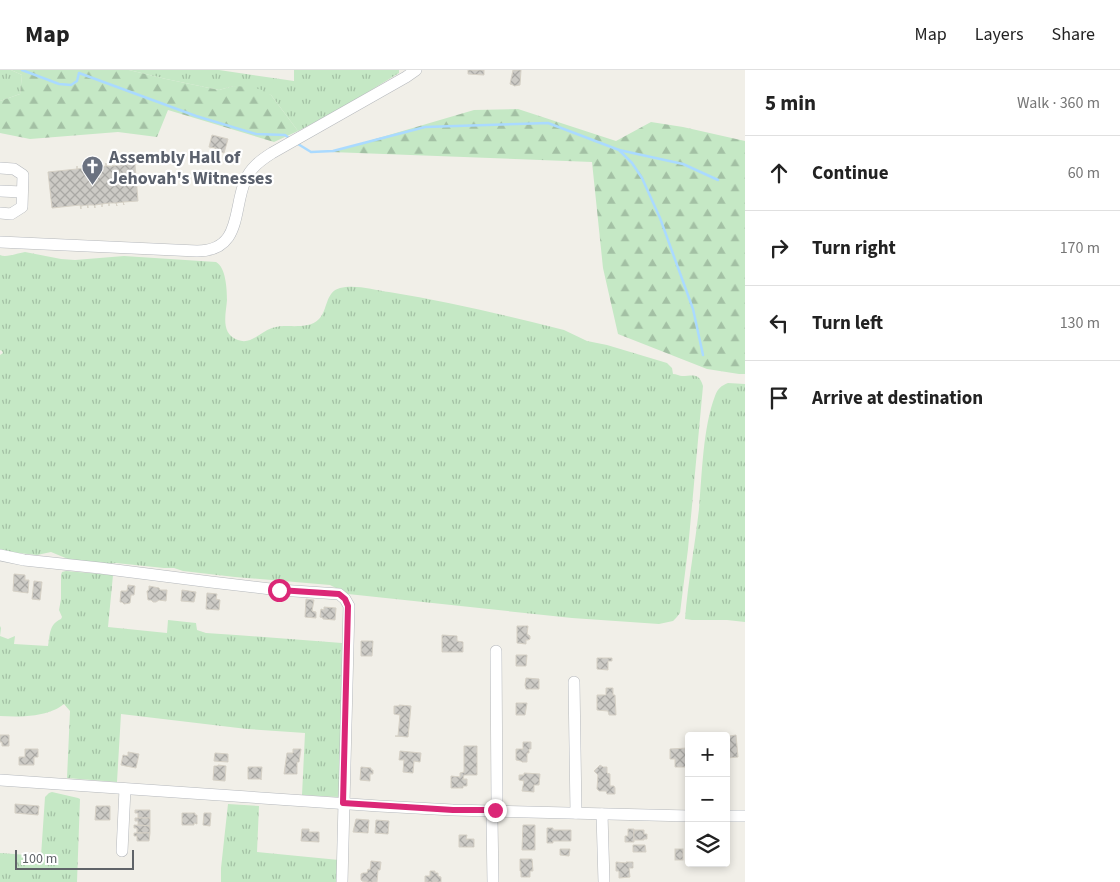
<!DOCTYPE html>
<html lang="en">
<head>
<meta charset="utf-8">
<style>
  :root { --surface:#fff; --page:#f2f2f2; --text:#222; --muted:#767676; --line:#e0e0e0 }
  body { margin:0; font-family:"Source Sans 3",sans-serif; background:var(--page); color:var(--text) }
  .controls { position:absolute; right:15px; bottom:15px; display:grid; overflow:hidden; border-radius:5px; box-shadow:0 2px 8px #0003 }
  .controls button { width:45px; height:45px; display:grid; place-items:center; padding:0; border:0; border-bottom:1px solid var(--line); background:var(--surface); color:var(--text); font:25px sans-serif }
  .scale { position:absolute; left:15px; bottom:12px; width:119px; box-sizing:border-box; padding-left:5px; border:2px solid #5f6368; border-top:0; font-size:14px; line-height:18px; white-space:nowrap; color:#5f6368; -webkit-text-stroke:4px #fff; paint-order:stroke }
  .stop { position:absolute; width:15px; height:15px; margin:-11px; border:4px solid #db2777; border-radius:50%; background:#fff }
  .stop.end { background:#db2777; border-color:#fff; box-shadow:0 1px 5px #0008 }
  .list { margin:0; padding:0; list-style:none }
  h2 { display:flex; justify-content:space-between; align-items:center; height:65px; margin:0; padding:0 20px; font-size:21px }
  h2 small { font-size:16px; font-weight:400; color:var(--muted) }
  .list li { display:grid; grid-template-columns:32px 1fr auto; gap:15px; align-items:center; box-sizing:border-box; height:75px; padding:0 20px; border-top:1px solid var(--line) }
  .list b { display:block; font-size:19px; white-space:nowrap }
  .list em { font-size:16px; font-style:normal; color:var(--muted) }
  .icon { flex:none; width:28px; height:28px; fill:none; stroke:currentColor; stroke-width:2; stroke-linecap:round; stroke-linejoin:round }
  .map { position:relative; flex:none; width:745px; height:812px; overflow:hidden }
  header { display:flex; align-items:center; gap:30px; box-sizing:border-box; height:70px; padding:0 25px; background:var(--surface); border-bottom:1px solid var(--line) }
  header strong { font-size:24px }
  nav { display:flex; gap:28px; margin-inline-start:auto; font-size:18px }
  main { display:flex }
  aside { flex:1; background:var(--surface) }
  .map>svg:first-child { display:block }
  .grass { fill:url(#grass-tufts) }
  .forest { fill:url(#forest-firs) }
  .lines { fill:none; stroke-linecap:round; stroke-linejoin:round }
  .stream { stroke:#aadaff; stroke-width:2.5 }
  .building { fill:url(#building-cross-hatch); stroke:#d6d1c6 }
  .minor-casing { stroke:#b5b8bc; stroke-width:12 }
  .minor { stroke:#fff; stroke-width:11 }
  .route { stroke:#db2777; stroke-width:6 }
  .labels { text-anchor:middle; stroke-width:4.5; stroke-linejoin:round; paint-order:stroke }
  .worship-label { font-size:18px; font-weight:bold; fill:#5b616d; stroke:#fff; text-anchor:start }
</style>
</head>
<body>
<header>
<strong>Map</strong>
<nav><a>Map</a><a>Layers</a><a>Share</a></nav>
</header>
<main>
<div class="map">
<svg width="745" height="812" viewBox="0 0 745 812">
  <defs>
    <pattern id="grass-tufts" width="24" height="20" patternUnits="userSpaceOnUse" patternTransform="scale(1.25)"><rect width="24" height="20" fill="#c5e8c5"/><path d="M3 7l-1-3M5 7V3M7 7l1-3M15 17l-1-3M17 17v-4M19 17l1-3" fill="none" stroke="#a3c0a4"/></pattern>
    <pattern id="forest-firs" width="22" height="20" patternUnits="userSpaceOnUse" patternTransform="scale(1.25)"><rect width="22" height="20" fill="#c5e8c5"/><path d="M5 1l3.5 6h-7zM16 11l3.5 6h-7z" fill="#a3c0a4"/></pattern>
    <pattern id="building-cross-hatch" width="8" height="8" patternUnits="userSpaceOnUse" patternTransform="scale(1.25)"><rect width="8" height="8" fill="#cccac5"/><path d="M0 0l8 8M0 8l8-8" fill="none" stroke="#a9a8a4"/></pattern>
  </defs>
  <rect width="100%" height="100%" fill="#f1efe8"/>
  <g class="grass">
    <path d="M0,0H11L22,5L20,24L0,31Z"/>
    <path d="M129,0H219L294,11V0H399V3L340,39L298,61L271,25L233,16L219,20L166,9Z"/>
    <path d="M25,182L61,189L75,190L124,186L216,192C226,197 227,220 227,230C226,244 220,264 238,270C251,275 260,262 272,258C287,253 307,261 319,249C328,240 325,222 340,218C355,214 374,220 389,222C445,231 501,244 556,258L564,260L587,271L607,275L667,293L672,298L673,304C676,304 680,306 682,306C693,306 699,302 703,316L688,479L680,543L676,548L673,551L659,554L572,548L348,524L330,515L235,507L183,501L174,498H164L116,493L107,494L87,492L68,489L51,482L37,485L0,481V285L3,283L2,281L0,280V185C6,188 18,183 25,182Z"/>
    <path d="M728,313L745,314V552L727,550H692L685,549C688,512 695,475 699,439C702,404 703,357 715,326C718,318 721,316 728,313Z"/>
    <path d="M66,501L113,505L108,557L167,563L168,550L196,553L197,560L206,563L236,565L342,573L340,723L338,727L302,725L305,663L247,659L121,644L117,712L67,708L70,641L64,634C61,636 57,639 54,640C38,647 17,647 0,646V556L1,558L0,566L8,569L15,566L14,574L48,576C50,565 49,554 61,549L62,547L59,540L61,529V505L62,502Z"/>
    <path d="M52,722L78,728L80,729L77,812H0V783L41,786L45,727L49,723Z"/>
    <path d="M228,734L259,736L257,782L339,790L336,812H221V798Z"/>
  </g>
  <g class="forest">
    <path d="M11,0H129L166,9L219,20L233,16L251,17L262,20L271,25L298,61L274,72L168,40L157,67L118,62L30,69L0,63V31L20,24L22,5Z"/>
    <path d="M518,39L616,71L651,52L683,57L745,71V304H739L707,299L618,264L603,198L592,92L331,82L474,40Z"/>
  </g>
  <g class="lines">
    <g class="stream">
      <path d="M22,0L59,14L71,15L77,11L79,3L196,46L256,64L285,65L289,68"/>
      <path d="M298,74L311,82L333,81L425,57L548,53L619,80L632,93L642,108L660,148L693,239L703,285"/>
      <path d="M619,80L683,94L718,110"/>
    </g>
  </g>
  <g class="building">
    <path d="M468,0H484V5L468,4Z"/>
    <path d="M513,0H521L520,15L514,16L513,15L510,14Z"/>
    <path d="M212,65L228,69L224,83L215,80V78L209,77Z"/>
    <path d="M120,92V95L135,94L138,131L123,132L124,135L123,132L116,133L117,136L116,133H109V136V133L102,134V137V134L95,135V138L94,135H88V138L87,135L81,136V139L80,135L52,138L48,102L77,99V96V99L84,98V95L85,98H91V94L92,98L98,97V94L99,97L106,96V93V96H113L112,93L113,96L120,95Z"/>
    <path d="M14,504L25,505V510H29L28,523L13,521Z"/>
    <path d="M34,511L42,512L40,530L32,529Z"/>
    <path d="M128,515L135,516L134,525H131L130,533L124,534L122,532H120L121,521H127Z"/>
    <path d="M149,516L159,518L160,520H167L166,531L159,530L156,532H153L151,530H148L147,521L149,520Z"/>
    <path d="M182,520L196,522L194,532L181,531Z"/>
    <path d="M207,523L217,524L216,529L220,530L219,540L206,539Z"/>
    <path d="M306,529L314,530L312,541L316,542V548L305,547Z"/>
    <path d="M324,537L336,538L335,550L323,549V548L320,547L321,539L324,540Z"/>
    <path d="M517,556H528L527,564L530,566V569L528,570H526V574L517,573Z"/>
    <path d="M442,565L457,566V571L463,572V582H442Z"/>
    <path d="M361,571H373L372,586H361Z"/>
    <path d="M516,585H527L526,596H516Z"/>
    <path d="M597,588H612V591H608V600L597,599Z"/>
    <path d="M526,608L539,609V619H526L525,615Z"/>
    <path d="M606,618H613V625H615L616,645H609L608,641L597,640V625H606Z"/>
    <path d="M516,633H527L525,645H516Z"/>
    <path d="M399,635L411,636L408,667L395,666H398L400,645L394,644V636H399Z"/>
    <path d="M0,665H9V676H2V672H0Z"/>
    <path d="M736,665L738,687L726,688V677H729V666Z"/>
    <path d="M523,672H531V679H529V683H527V692H522L521,691L516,690V679H523Z"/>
    <path d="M464,676H477V705H464L463,709H467V716H463V718H451V706L460,707V703L464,702Z"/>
    <path d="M687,678L688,697H675V689H670V679Z"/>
    <path d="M25,679H38V687H34V695H19V687H25Z"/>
    <path d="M293,679H301L299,692H297V704H284L287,683H293Z"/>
    <path d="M400,681L421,683L420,692L414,691L413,703L403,702L404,690H399Z"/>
    <path d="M128,682L139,684L136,698L121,695L123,685L128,686Z"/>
    <path d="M215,683L228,684V692L214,691Z"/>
    <path d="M218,695L226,696L225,711L213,710L214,696H218Z"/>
    <path d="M600,695L603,697H607V703L610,704V716H614L615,718V724H607L606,721H599L597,719L598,705L594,701Z"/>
    <path d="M248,697H262L261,710V709H248Z"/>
    <path d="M361,697L371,698V700H373V704H370V711L360,710Z"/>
    <path d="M524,703L540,704L539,715H534V722L522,721L524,711L519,710V705H524Z"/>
    <path d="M15,734L39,736L38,745L15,743Z"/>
    <path d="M96,736H110V750H95Z"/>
    <path d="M135,740H150V748H138V743H135Z"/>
    <path d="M182,743H195V745H197V754L194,753V755H182Z"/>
    <path d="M204,743H211L210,756L203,755Z"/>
    <path d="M135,748H150V756L138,755V751H135Z"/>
    <path d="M356,749L369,750L368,763L353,762Z"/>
    <path d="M376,750L389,751L388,764L375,763Z"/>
    <path d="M134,755L150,756V763H137V758H134Z"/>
    <path d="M523,755H535V780H522Z"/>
    <path d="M547,758H553V760H571V771H553V773H547Z"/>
    <path d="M302,759H309V762H319V772L301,771Z"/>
    <path d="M628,759H634V772H625V766H628Z"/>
    <path d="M634,760H644V764H647V769H644V770H634Z"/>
    <path d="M134,763H150L149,771H137V766H134Z"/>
    <path d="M459,765H467L466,769H474V777H459Z"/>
    <path d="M633,775H645L646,782H633Z"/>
    <path d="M560,779H570L569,786L560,785Z"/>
    <rect x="675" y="779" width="8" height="11"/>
    <path d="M520,789H532L533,801H530V807H521V801H520Z"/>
    <path d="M371,791L381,792L380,800H378L377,812H367L362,811L361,810V804L363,803H367L368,799L370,800Z"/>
    <path d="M616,792L626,793V792H633V798H629L630,807L619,808V801H616Z"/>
    <path d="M430,801H435V803H438V806L441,807V812H425V806H430Z"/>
  </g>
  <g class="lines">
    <defs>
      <g id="minor">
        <path d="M0,98L14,99L23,105L22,137L11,144L0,143"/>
        <path d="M0,121L22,122"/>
        <path d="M0,172L197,181C242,181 233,139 245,111C250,98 261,90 272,83L406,7L416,0"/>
        <path d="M0,485L24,490L100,498L211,512L279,520L339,524L345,529L349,536L342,812"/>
        <path d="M574,612L576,743"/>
        <path d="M0,710L379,736L453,740L689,746"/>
        <path d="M602,744L604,812"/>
        <path d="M726,746H745"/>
        <path d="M122,781L125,719"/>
        <path d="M493,812L492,749L497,734L496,581"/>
      </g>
    </defs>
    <use href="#minor" class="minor-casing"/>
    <use href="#minor" class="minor"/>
  </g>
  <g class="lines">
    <path class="route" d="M279,520L339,524L345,529L348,536L343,733L453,740H495"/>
  </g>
  <defs>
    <symbol id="church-pin" viewBox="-11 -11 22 30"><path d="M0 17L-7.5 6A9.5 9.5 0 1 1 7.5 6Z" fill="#6b7280" stroke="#fff"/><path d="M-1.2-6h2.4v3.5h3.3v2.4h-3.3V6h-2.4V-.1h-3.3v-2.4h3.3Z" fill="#fff"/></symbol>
  </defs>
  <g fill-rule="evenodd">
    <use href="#church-pin" x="80" y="84" width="25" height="34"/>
  </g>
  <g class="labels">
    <g class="worship-label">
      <text x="109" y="93">Assembly Hall of<tspan x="109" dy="21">Jehovah's Witnesses</tspan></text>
    </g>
  </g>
</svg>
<div class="controls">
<button>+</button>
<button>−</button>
<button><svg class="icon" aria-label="layers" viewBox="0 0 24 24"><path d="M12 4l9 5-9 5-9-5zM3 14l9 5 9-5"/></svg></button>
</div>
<div class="scale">100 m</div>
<div class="stop" style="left:279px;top:520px"></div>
<div class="stop end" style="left:495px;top:740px"></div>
</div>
<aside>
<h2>5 min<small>Walk · 360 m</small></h2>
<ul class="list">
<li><svg class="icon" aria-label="ahead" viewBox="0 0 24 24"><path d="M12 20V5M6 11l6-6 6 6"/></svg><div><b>Continue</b></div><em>60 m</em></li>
<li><svg class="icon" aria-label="right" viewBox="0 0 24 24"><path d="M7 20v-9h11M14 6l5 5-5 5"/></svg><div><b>Turn right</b></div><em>170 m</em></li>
<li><svg class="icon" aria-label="left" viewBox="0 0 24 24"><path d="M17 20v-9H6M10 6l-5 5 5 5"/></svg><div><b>Turn left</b></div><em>130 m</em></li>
<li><svg class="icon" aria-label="arrive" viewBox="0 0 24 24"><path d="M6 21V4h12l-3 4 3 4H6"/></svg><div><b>Arrive at destination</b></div></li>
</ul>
</aside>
</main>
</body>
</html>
